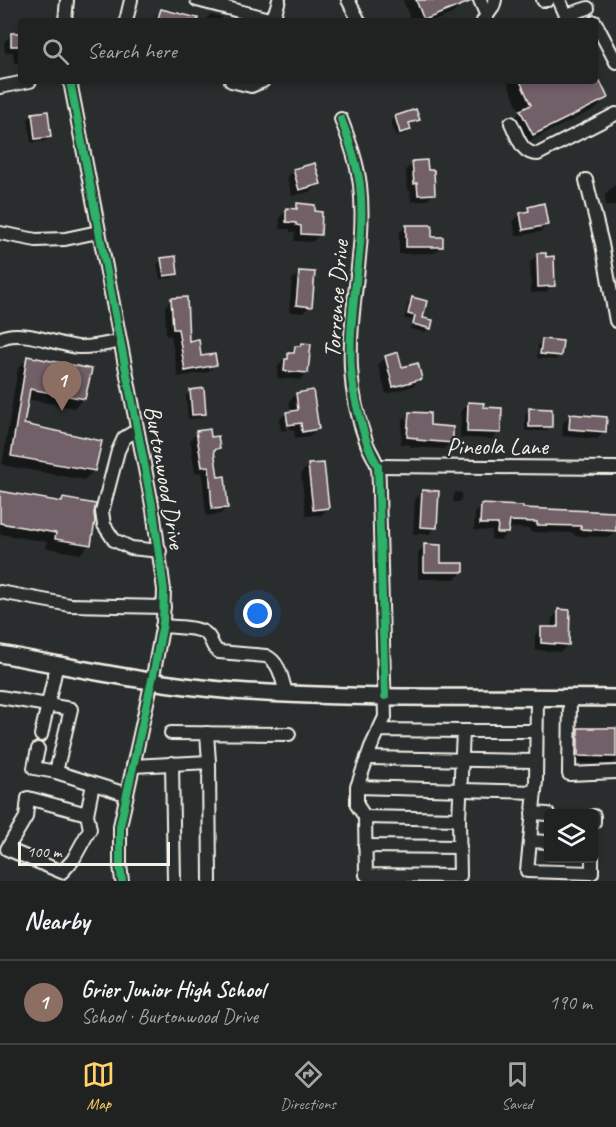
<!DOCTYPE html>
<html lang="en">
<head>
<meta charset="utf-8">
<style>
  :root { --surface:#202222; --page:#2d2f2f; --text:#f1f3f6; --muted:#a2a4a5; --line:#3d3f40; --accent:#ffd166 }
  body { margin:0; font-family:Caveat,sans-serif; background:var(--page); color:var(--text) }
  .controls { position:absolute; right:18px; bottom:18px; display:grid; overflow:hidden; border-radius:6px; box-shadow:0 3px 9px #0003 }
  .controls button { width:54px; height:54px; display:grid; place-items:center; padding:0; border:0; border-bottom:2px solid var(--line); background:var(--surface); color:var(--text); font:30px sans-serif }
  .scale { position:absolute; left:18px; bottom:15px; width:152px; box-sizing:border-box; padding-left:6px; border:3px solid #f4f1e8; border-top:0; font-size:16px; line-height:21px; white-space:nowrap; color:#f4f1e8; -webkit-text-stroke:4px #2a2d2e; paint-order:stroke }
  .you { position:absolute; left:258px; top:614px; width:21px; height:21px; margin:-15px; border:4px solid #fff; border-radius:50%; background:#1a73e8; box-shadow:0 0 0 9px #1a73e833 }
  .badge { display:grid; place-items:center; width:39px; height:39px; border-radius:50%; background:var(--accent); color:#fff; font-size:20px; font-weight:700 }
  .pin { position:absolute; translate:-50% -50px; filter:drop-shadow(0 2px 3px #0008) }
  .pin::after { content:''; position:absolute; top:32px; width:21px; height:18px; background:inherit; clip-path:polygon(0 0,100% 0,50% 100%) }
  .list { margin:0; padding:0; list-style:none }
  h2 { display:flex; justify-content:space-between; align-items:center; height:78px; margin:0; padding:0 24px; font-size:26px }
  h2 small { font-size:20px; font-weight:400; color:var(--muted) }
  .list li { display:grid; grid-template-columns:39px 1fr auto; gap:18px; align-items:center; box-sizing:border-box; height:84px; padding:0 24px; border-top:2px solid var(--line) }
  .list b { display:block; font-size:22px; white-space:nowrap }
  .list p { margin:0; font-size:20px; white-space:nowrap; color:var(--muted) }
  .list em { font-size:20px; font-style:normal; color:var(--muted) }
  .icon { flex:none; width:33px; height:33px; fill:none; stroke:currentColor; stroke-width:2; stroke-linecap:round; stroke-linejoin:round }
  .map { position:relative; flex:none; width:616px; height:881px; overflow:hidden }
  .search { position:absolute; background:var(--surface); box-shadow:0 3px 9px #0003; left:18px; right:18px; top:18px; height:66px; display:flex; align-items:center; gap:15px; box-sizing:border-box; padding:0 21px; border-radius:6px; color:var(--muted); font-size:22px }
  .sheet { height:162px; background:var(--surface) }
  nav { display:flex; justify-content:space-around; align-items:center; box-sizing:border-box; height:84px; border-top:2px solid var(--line); background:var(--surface); font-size:16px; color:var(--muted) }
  nav a { display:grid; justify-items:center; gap:3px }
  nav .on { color:var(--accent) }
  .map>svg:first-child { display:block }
  .shadow { fill:#0007 }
  .building { fill:#726067; stroke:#f4f1e8; stroke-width:1.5 }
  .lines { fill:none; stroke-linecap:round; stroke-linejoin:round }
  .minor-casing { stroke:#f4f1e8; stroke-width:16 }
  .major-casing { stroke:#f4f1e8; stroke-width:20 }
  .minor { stroke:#2a2d2e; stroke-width:12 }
  .major { stroke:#2a2d2e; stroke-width:15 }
  .cycleway-casing { stroke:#2a2d2e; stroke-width:11 }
  .cycleway { stroke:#2db169; stroke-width:8 }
  .labels { text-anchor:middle; stroke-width:4.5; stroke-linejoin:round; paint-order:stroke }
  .street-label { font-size:24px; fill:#f4f1e8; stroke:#2a2d2e }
</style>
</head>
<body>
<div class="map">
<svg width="616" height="881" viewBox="0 0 616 881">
  <rect width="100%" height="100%" fill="#2a2d2e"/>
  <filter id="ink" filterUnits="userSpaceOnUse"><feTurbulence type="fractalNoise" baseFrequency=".0167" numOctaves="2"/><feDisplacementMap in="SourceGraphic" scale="12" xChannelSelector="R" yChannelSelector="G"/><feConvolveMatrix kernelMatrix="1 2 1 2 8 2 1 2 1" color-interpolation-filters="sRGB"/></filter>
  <g filter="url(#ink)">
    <g class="shadow">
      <path d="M403,0H460L462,4L452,14L434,21H411Z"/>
      <path d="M161,10L204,21H151Z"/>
      <path d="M211,14L222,17L221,21H204Z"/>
      <path d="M21,34V63H14L13,52L5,53L4,42L11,35Z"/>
      <path d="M595,75L606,98L597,108L523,144L512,121L520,112L507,81H595Z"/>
      <path d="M32,115L50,137L45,141L31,143L28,119Z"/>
      <path d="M396,117L418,119L408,125L409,129L405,134L396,137L391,121Z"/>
      <path d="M413,163L434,193L427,200L411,202L410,190H407L406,170Z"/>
      <path d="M294,170L319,184L312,191L292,196L287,177Z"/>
      <path d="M616,184V205L606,206L605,194Z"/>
      <path d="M298,205L320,235L312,242L294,241L295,232H290V229H279L280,217L287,209L293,210Z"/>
      <path d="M529,208L547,225L540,232L516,236L513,221Z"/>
      <path d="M406,226L430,239L442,246L435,253L399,254V233Z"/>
      <path d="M537,255L553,285L546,292L531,293L530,262Z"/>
      <path d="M162,260L177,273L172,278L160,279L157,264Z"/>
      <path d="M300,272L310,306L303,313L289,312L292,280Z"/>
      <path d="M172,299L188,342L200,358L215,365L208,372L178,377L171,335L166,336L165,306Z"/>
      <path d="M412,299L422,319L430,328L425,332L410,329L412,320L404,319L408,303Z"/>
      <path d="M543,340L560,356L555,360L537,358L538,345Z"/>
      <path d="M295,347L307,373L300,380L277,378L278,367L282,361Z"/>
      <path d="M386,357L421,379L413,386L386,394L378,365Z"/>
      <path d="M28,358L84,398L74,408L27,399L22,425L94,470L84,480L2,465L18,368Z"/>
      <path d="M191,391L205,414L200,418L188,419L186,396Z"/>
      <path d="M296,394L317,429L310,436L295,438L294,429L290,430L288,417H285L287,430L281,431L279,420L286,413H291L289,401Z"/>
      <path d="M469,403L482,409L499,432L492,439L460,438L461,411Z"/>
      <path d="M529,410L550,426L546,431H525V414Z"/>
      <path d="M410,413L428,427L451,442L444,449L411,447V445L401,444L402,420Z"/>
      <path d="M570,416L604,432L597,439L562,436L563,423Z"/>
      <path d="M197,433L210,438L218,448L213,454L217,479L227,507L220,514L206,516L202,472L195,473L190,440Z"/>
      <path d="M308,466L328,508L321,515L306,516L301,473Z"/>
      <path d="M0,492L60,503L64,499L89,545L80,554L46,548L47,542L0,534Z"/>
      <path d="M422,492L436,527L429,534H413L415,499Z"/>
      <path d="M455,492L462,493L460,502H453Z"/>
      <path d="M482,505L522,510L616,514V531L609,537L574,536V533L530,532V529L508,527L507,533L500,540L491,539L492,531L474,530L475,513Z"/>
      <path d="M425,545L440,565L462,572L455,579H418V553Z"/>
      <path d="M559,611L568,644L561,652L535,650V635L542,628H551L552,618Z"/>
      <path d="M579,729L616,730V760L612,764L572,763V736Z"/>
    </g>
    <g class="building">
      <path d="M416,0H472V1L424,20Z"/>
      <path d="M161,9L198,18V21H157Z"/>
      <rect x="11" y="33" width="10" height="13"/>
      <path d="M520,81H600L608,98L533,135L520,110L531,105Z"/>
      <path d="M416,109L420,120L409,123L411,130L400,133L395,116Z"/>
      <path d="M48,111L51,137L35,139L32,113Z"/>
      <path d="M427,160L428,170H434L435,194L418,195L417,183L414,184L412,161Z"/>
      <path d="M315,163L321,184L299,190L293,169Z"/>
      <path d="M297,203L315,205V211L322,212L321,235L301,234V226L296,225V223L286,222V208L297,209Z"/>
      <path d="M544,203L548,225L523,230L520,213L529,211L528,207Z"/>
      <path d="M406,225H432V237H443V247H406Z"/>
      <path d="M537,253H546V257L554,256L555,286L538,287Z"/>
      <path d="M176,256L178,274L164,276L161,258Z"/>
      <path d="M299,271L315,272L312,307L296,305Z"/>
      <path d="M187,297L189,341L199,339L201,356L215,354L217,365L185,371L178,329H173L171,298Z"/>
      <path d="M412,297L427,301L423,318L433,320L431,329L413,324L415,316L408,314Z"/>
      <path d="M542,339L563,341L561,356L540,354Z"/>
      <path d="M302,343L311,344L308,373L284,371L285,359H288V353H294L295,346H301Z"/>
      <path d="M398,352L402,367L418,363L422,379L393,387L385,356Z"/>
      <path d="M27,356L92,369L85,399L30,389L24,424L102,441L95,471L11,456Z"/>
      <path d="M204,388L206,414L192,415L190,390Z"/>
      <path d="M313,390L319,429L302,432L301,423L288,425L286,412L298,410L296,393Z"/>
      <path d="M468,402L484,403L483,407L502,408L501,433L467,432Z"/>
      <path d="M529,408L552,409V427H529Z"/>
      <path d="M409,412L430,413V425L453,427V443L417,440V438L407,437Z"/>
      <path d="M570,414L607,417L606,432L569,429Z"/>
      <path d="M210,429L211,437L218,436L220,448L214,450L218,477L225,476L228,508L212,509L209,466L202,467L196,431Z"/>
      <path d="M324,463L329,508L313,510L308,464Z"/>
      <path d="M422,490L439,491L437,528L420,527Z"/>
      <path d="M0,491L62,502L63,498L96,504L94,513L95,521L91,545L55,539L56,533L0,523Z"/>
      <path d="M481,504L523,506V508L616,512V531L580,529L581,526L537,525V522L510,521L508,533H497L498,524H480Z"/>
      <path d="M424,544L441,545V563H464V572H424Z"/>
      <path d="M558,609L570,610L569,645L541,643V627H558Z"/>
      <path d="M578,728H616V757L578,756Z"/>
    </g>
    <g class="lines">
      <defs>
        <g id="minor">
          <path d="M197,0L269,19L270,21"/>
          <path d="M348,0L359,21"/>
          <path d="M480,0L487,16"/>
          <path d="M543,0H548"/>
          <path d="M559,0L566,15"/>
          <path d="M269,19L275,13L279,0"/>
          <path d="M65,21L67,0"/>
          <path d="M126,21L131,0"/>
          <path d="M483,21L493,7L495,0"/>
          <path d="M568,21L566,15L588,8"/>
          <path d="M595,22L616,62"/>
          <path d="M70,81L153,510L164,590L163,623L155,666L120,826V865L122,881"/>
          <path d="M231,81L251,86L263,81"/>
          <path d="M0,87L30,81"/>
          <path d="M341,119C349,140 357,161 360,185C367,246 348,307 351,368C352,393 358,420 367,444C370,452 377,461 378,469C379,476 379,484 379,492L385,717L371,747L357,787V805L365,817L366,875L460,876L459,819L463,731L379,730"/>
          <path d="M511,123C518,137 521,154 538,154L616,114"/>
          <path d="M586,180L602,244L616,321"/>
          <path d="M0,233L36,240L65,239L98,232"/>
          <path d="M0,339C18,327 58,345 78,347C91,348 107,344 120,341"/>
          <path d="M137,430L124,438L118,451L102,512L104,525L114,540L131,548L160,551"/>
          <path d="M378,466L616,468"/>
          <path d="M0,592L70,605L164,607"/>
          <path d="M162,626C173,627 197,627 205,633C213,638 210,647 219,652L266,656C280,662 282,680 286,693"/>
          <path d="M0,697L71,709L56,772L126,794"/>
          <path d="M537,697L536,781L527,871L592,873V858"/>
          <path d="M570,697L569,774L616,772"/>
          <path d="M463,731H536"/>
          <path d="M171,733L289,734"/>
          <path d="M207,733L209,762"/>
          <path d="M41,735L57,664"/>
          <path d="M38,749L34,768L56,772"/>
          <path d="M367,758L536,761"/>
          <path d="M172,763L174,881"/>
          <path d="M133,766L209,762L210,881"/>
          <path d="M357,787L535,792"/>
          <path d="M532,813L548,814"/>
          <path d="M87,814L28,798L26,817L7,849L62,872L73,860L90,829L87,814L93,784"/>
          <path d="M594,816V822"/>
          <path d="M365,817L459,819"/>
          <path d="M530,841L548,842"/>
          <path d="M365,846L460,847"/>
        </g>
        <path id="major" d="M0,654C77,668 155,685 234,691C361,700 489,696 616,698"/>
      </defs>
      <use href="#minor" class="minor-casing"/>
      <use href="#major" class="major-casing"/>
      <use href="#minor" class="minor"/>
      <use href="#major" class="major"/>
      <defs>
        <g id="cycleway">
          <path d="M70,81L153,510L164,590L163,623L155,666L120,826V865L122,881"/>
          <path d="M341,119C349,140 357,162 360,185C367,246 347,307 351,369C352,384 355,399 359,414C363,432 368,450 378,466L385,696"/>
        </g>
      </defs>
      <use href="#cycleway" class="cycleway-casing"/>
      <use href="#cycleway" class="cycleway"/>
    </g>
  </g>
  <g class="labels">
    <g class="street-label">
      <text transform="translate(336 299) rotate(-86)" y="8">Torrence Drive</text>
      <text x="497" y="454">Pineola Lane</text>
      <text transform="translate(165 477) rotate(80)" y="8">Burtonwood Drive</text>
    </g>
  </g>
</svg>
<div class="controls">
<button><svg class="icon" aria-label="layers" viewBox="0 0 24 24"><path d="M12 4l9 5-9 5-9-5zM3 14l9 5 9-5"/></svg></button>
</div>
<div class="scale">100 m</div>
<div class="you"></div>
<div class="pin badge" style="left:62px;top:411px;background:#8d6e63">1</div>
<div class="search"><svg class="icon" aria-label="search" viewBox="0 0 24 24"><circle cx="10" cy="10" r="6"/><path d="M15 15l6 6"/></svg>Search here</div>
</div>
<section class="sheet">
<h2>Nearby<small></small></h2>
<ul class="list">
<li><span class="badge" style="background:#8d6e63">1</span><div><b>Grier Junior High School</b><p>School · Burtonwood Drive</p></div><em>190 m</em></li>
</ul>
</section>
<nav>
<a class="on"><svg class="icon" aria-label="map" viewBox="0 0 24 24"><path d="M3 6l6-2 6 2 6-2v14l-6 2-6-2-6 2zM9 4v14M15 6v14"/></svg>Map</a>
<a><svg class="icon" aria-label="directions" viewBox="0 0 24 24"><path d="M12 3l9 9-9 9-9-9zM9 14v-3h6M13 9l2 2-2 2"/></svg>Directions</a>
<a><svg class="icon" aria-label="saved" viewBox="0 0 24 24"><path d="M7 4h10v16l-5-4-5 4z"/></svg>Saved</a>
</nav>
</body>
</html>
